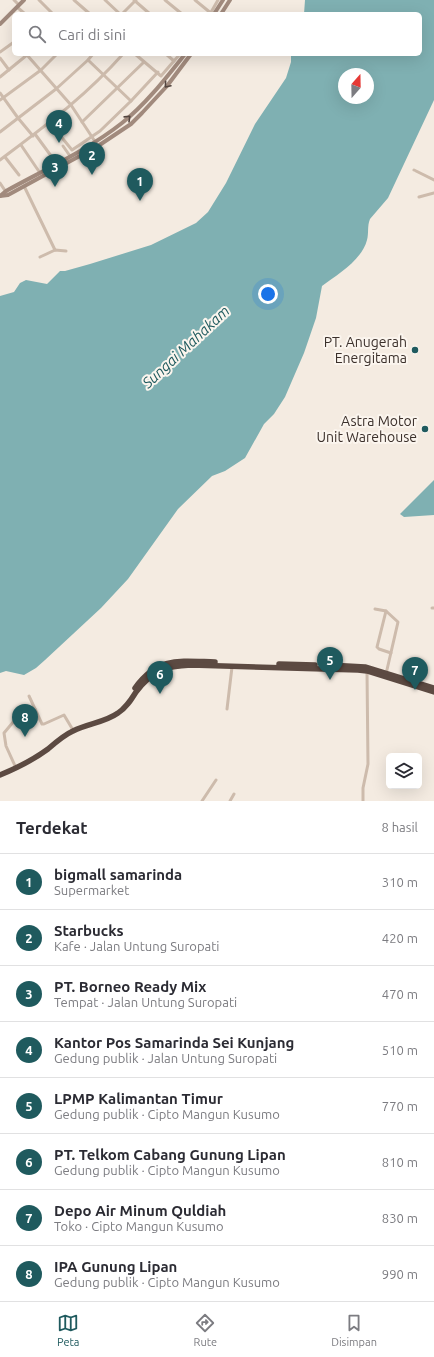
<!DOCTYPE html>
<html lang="id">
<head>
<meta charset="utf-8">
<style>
  :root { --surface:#fff; --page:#f2f2f3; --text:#2b2b33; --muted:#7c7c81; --line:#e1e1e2; --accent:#1f5a5e }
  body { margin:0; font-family:Ubuntu,sans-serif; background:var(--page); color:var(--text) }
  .controls { position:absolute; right:12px; bottom:12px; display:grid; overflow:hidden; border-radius:6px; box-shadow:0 4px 16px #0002 }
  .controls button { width:36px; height:36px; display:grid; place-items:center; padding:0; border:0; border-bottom:1px solid var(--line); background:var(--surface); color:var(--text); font:20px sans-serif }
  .compass { position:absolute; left:338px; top:68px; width:36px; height:36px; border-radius:50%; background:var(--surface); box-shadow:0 4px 16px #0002; rotate:20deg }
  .you { position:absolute; left:268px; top:294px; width:14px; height:14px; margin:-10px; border:3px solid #fff; border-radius:50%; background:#1a73e8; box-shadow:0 0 0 6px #1a73e833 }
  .badge { display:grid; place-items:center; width:26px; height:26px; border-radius:50%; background:var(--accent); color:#fff; font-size:13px; font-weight:700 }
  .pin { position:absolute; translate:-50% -33px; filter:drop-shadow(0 1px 2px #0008) }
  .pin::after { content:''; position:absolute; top:21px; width:14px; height:12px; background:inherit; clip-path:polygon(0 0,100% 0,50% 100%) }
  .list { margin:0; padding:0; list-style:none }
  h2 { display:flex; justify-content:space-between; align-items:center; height:52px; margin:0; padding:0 16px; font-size:17px }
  h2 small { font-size:13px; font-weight:400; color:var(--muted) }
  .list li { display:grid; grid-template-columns:26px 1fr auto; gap:12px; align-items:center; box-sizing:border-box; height:56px; padding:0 16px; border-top:1px solid var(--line) }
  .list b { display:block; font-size:15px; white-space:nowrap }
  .list p { margin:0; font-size:13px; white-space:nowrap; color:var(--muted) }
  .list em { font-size:13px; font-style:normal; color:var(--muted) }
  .icon { flex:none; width:22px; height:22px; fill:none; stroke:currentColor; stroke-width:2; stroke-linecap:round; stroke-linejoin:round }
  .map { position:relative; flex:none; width:434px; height:801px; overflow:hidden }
  .search { position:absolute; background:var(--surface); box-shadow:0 4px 16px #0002; left:12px; right:12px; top:12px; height:44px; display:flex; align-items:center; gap:10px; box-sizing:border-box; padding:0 14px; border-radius:6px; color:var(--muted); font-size:15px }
  .sheet { height:500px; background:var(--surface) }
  nav { display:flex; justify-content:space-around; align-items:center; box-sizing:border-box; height:56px; border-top:1px solid var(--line); background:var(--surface); font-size:11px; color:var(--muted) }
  nav a { display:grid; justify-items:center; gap:2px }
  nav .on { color:var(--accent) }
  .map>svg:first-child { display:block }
  .water { fill:#7fb0b2; fill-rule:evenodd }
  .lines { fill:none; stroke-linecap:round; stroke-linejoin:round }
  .street { stroke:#cdbbac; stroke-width:3 }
  .secondary { stroke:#a18a7d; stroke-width:4 }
  .highway { stroke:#5c4a42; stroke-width:5.5 }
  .oneway { stroke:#544640 }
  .poi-dot { fill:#1f5a5e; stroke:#fbf5ee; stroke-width:1.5 }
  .labels { text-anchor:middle; stroke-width:4; stroke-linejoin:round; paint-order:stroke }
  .poi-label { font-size:14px; fill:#3b302b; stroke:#fbf5ee; text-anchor:end }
  .water-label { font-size:15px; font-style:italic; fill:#1f5a5e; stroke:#fbf5ee }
</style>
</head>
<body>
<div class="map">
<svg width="434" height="801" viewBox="0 0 434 801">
  <rect width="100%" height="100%" fill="#f4ebe1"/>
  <g class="water">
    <path d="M305,0H434V100L388,198L370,219C367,226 369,233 367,240C362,260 337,275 322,286L316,318L304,353L285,397L274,414L264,424L245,458L225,471L212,476L178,509L128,579L101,608L45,660L36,668L24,675L6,671L0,673V296L14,292L20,283L26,280L47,284L60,271H65L90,264L151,245L196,223L208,212L226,183L255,124L286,78L291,62V54H420V14H304ZM344,74H368V98H344Z"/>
    <path d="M434,480V515L404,517L400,514Z"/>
  </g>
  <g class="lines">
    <g class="street">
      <path d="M14,0L19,5"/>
      <path d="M39,0L53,14"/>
      <path d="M74,0L90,14"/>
      <path d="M105,0L120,14"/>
      <path d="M134,0L150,14"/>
      <path d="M165,0L182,14"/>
      <path d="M195,0L212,14"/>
      <path d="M17,7L25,14"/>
      <path d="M122,14L136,0"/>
      <path d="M210,14L218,0"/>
      <path d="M0,52L14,42"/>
      <path d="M135,54L161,76L180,54"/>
      <path d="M166,54L174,61"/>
      <path d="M27,55L71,105L96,143"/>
      <path d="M0,58L9,70"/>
      <path d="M0,77L27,55"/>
      <path d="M0,93L18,118L33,136"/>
      <path d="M0,100L41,70L57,54"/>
      <path d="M131,101L158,72"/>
      <path d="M82,122L144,62"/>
      <path d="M50,123L72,150L100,131L131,101L88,60"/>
      <path d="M0,132L56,89L88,60L93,54"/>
      <path d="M35,134L57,164"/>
      <path d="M21,145L40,173"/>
      <path d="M63,146L70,156"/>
      <path d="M5,157L19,175"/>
      <path d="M0,160C45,126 85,97 123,54"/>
      <path d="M414,170L434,180"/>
      <path d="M0,183L8,195"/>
      <path d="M24,186L55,250"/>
      <path d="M419,197L434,193"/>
      <path d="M40,257L55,250L66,251"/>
      <path d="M432,608H434"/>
      <path d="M375,609L386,611L398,622L386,674"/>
      <path d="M386,611L377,647L379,649L391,653"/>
      <path d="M29,696L42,724H44L64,715L73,730"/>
      <path d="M227,709L232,667"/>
      <path d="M16,768L6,746L4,733L14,721L35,709"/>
      <path d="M202,801L216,780"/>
      <path d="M230,801L234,794"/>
      <path d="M363,801V788L368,764L367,671"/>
    </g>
    <g class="secondary">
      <path d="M214,14L223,0"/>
      <path d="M221,14L230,0"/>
      <path d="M0,24L24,0"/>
      <path d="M0,196L8,195L98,146L131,124L142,113L167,86L191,54"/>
      <path d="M0,196L6,191C44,170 88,150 122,123C146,104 166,78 185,54"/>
    </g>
    <g class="highway">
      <path d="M279,664L315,665"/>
      <path d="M329,665L365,667L434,688"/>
      <path d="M135,688C158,656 180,661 215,662"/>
      <path d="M0,775C17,768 33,760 48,749C56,742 64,735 73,731C88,723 104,723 118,713C126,708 131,700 136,692C152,671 165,666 191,665L358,670L367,671L434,692"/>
    </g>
  </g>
  <defs><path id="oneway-chevron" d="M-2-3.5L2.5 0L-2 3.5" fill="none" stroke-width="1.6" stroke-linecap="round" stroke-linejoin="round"/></defs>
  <g class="oneway">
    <use href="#oneway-chevron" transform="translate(167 85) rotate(130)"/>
    <use href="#oneway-chevron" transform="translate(128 118) rotate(-44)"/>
  </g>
  <g class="poi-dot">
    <circle cx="415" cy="350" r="4"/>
    <circle cx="425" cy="429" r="4"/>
  </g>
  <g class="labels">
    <g class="poi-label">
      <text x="407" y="347">PT. Anugerah<tspan x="407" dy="16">Energitama</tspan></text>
      <text x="417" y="426">Astra Motor<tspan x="417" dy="16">Unit Warehouse</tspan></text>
    </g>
    <g class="water-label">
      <text transform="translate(186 347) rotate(-43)" y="5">Sungai Mahakam</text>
    </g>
  </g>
</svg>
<div class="controls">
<button><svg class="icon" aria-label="layers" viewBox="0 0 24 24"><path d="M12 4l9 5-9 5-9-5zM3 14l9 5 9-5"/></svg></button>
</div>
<svg class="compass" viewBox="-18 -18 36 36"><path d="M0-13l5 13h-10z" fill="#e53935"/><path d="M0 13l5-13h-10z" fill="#7c7c81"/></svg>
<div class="you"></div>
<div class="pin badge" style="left:140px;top:201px">1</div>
<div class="pin badge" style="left:92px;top:175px">2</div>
<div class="pin badge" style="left:55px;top:187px">3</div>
<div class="pin badge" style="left:59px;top:143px">4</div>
<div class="pin badge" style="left:330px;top:680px">5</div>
<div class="pin badge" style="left:160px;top:694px">6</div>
<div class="pin badge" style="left:415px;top:690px">7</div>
<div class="pin badge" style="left:25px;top:737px">8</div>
<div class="search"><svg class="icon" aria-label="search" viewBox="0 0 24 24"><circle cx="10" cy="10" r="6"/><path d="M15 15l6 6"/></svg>Cari di sini</div>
</div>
<section class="sheet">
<h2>Terdekat<small>8 hasil</small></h2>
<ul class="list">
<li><span class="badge">1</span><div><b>bigmall samarinda</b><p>Supermarket</p></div><em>310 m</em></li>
<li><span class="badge">2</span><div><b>Starbucks</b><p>Kafe · Jalan Untung Suropati</p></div><em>420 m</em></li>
<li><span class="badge">3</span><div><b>PT. Borneo Ready Mix</b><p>Tempat · Jalan Untung Suropati</p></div><em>470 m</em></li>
<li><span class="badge">4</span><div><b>Kantor Pos Samarinda Sei Kunjang</b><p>Gedung publik · Jalan Untung Suropati</p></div><em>510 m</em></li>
<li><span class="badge">5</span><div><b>LPMP Kalimantan Timur</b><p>Gedung publik · Cipto Mangun Kusumo</p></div><em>770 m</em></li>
<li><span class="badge">6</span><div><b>PT. Telkom Cabang Gunung Lipan</b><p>Gedung publik · Cipto Mangun Kusumo</p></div><em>810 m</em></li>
<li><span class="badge">7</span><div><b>Depo Air Minum Quldiah</b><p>Toko · Cipto Mangun Kusumo</p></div><em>830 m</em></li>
<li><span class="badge">8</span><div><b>IPA Gunung Lipan</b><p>Gedung publik · Cipto Mangun Kusumo</p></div><em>990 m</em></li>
</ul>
</section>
<nav>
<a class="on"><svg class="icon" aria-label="map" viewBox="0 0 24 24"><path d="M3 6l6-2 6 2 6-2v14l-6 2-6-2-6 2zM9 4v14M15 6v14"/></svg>Peta</a>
<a><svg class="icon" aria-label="directions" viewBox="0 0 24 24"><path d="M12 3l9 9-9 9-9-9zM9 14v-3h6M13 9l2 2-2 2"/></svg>Rute</a>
<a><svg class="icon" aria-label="saved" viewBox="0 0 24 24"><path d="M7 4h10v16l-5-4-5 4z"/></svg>Disimpan</a>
</nav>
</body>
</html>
